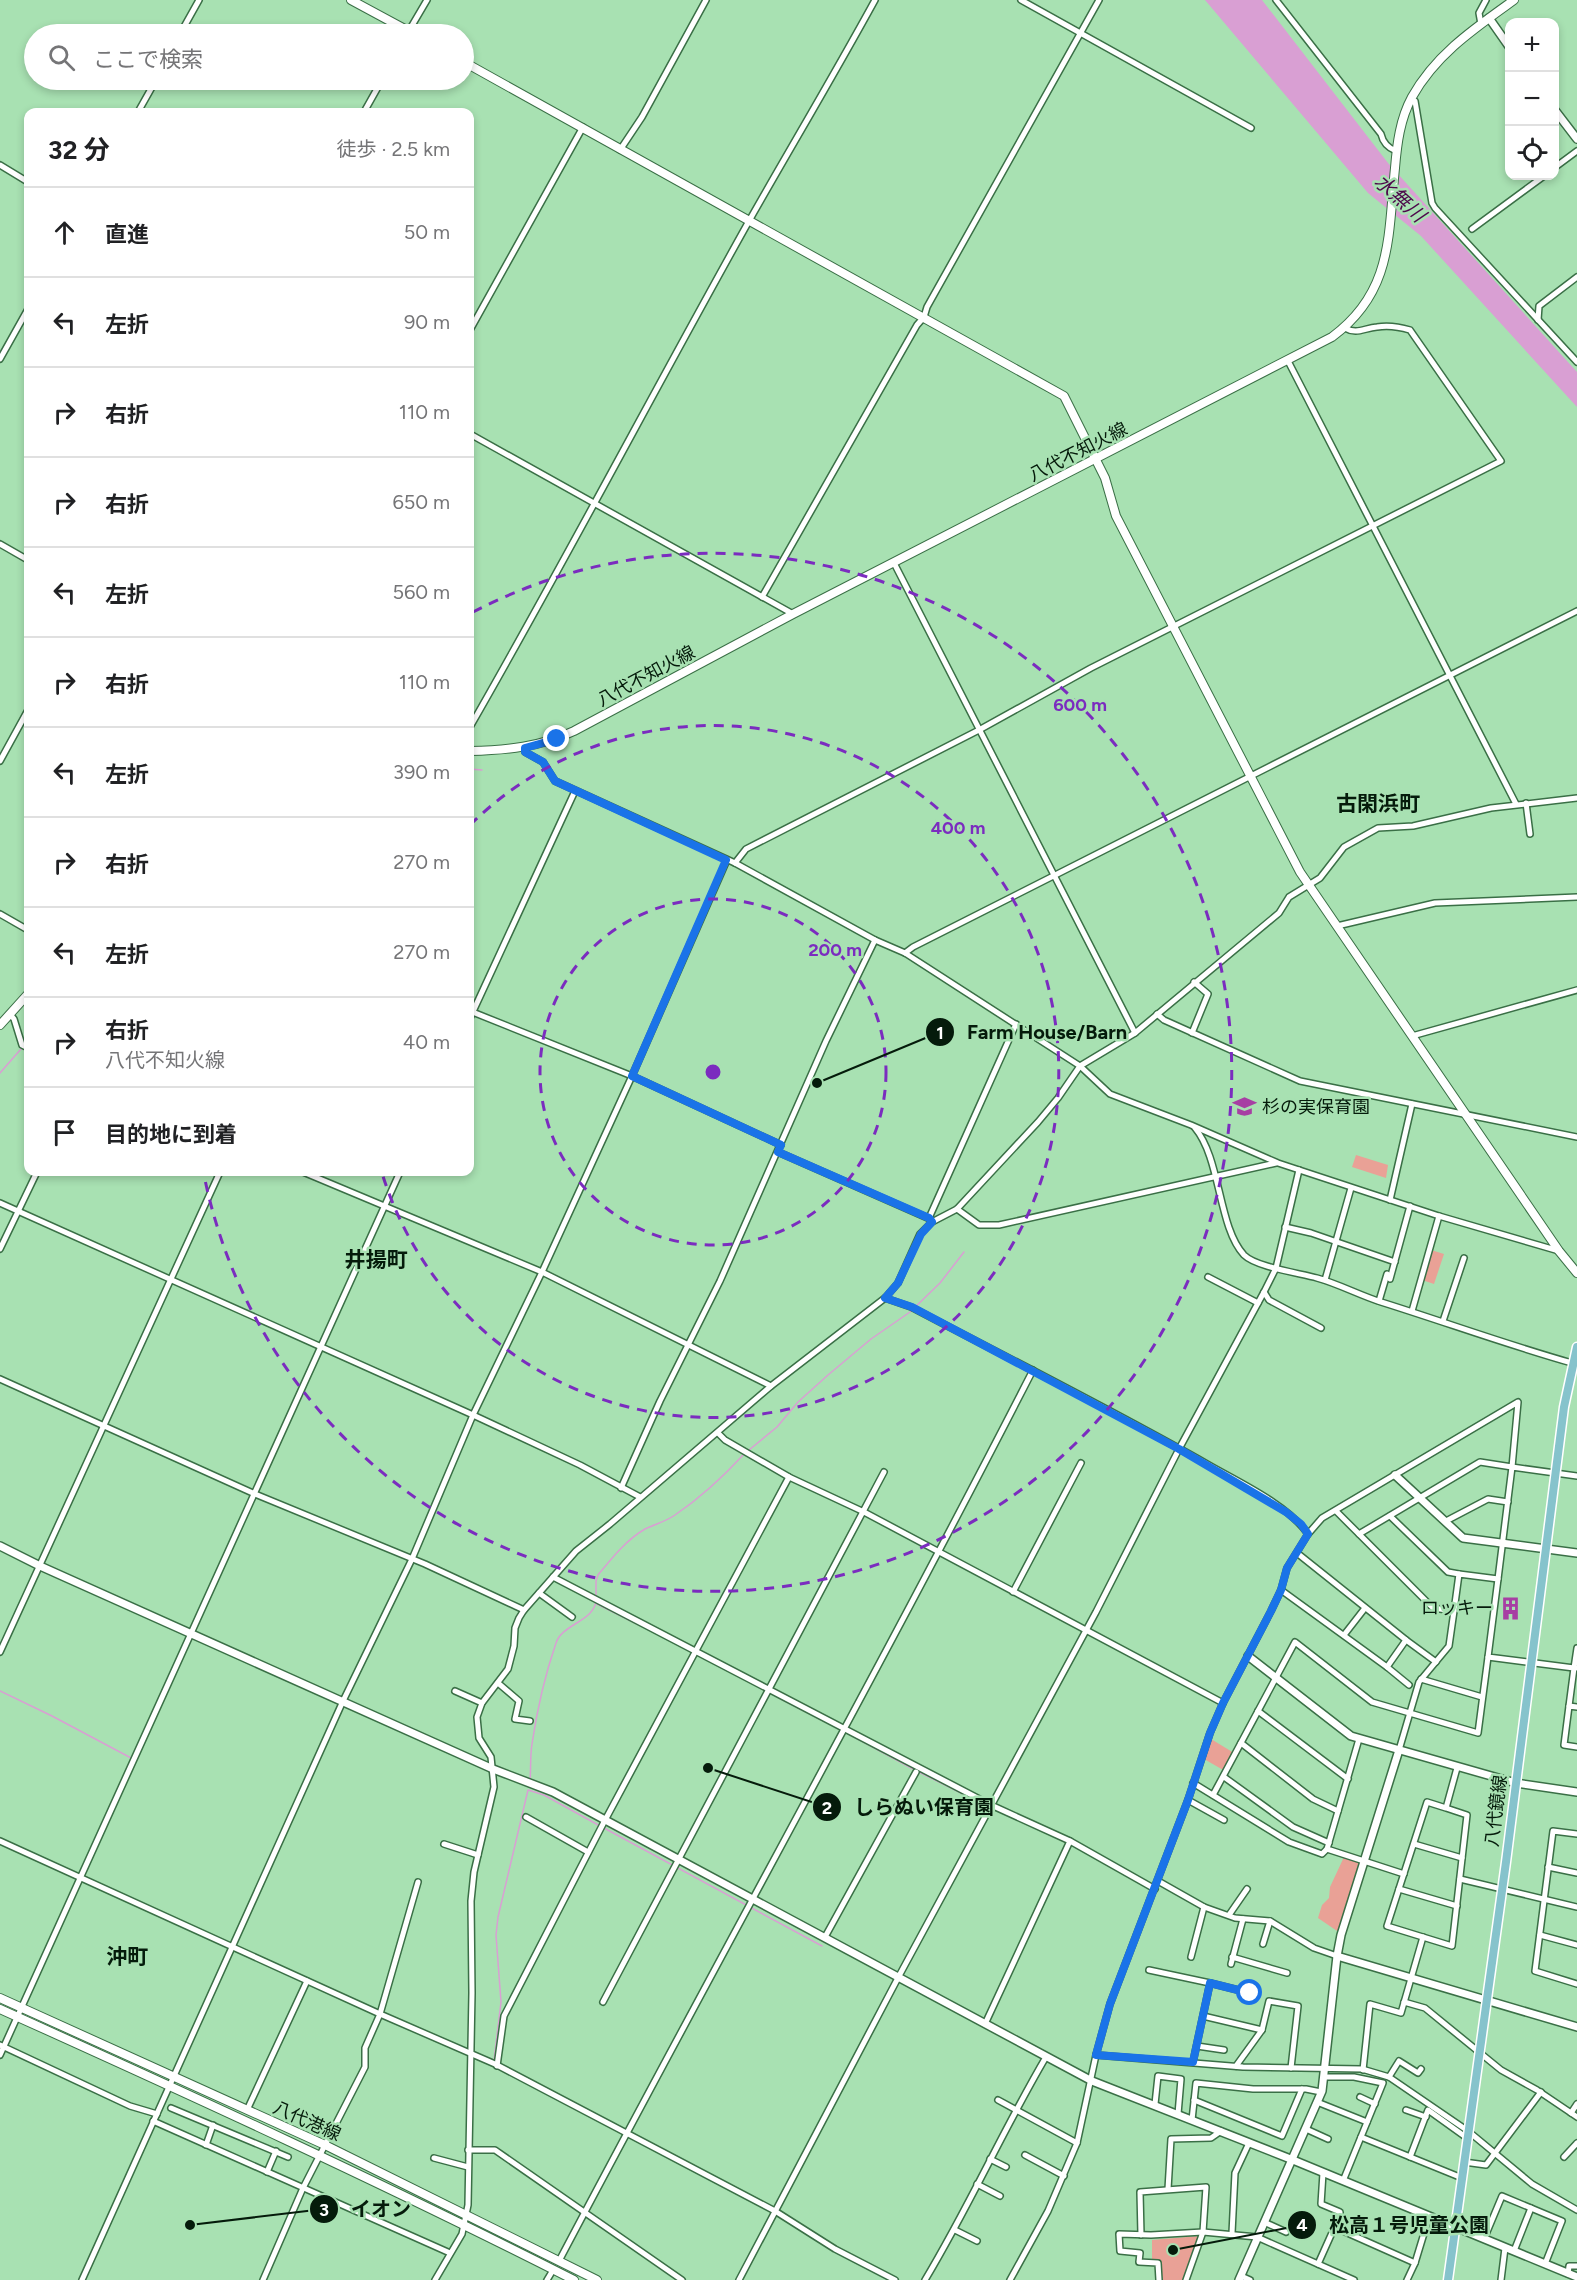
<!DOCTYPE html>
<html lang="ja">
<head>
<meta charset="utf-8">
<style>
  :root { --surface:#fff; --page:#f6f6f6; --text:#202124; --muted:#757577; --line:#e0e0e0 }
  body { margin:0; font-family:Figtree,"Noto Sans JP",sans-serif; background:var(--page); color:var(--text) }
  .controls { position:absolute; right:18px; top:18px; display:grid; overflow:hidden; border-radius:12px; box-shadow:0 3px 9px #0003 }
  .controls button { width:54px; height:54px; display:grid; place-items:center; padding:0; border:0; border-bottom:2px solid var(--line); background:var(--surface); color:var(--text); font:30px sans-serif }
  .stop { position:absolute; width:18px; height:18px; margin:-14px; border:4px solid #1a73e8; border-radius:50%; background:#fff }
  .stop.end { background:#1a73e8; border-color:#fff; box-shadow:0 2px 6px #0008 }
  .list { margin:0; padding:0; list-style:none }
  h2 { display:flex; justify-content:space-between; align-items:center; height:78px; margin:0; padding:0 24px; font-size:26px }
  h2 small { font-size:20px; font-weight:400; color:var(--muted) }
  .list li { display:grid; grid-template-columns:39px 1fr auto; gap:18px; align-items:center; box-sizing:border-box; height:90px; padding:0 24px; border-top:2px solid var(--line) }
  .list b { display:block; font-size:22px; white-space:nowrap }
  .list p { margin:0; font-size:20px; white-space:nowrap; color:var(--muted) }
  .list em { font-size:20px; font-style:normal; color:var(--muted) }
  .icon { flex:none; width:33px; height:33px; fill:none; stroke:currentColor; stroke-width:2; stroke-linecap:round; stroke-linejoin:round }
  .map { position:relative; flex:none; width:1577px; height:2280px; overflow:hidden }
  .search { position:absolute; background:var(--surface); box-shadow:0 3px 9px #0003; left:24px; top:24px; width:450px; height:66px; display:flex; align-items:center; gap:15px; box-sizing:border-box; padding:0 21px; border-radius:33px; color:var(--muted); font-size:22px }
  .panel { position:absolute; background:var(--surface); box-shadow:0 3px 9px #0003; left:24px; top:108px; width:450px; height:1068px; border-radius:12px }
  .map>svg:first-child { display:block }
  .green { fill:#e9a196 }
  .water { fill:#d99fd3 }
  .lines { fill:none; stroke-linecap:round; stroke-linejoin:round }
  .stream { stroke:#d99fd3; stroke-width:1.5 }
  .minor-casing { stroke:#3a6f46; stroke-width:8 }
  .tertiary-casing { stroke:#3a6f46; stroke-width:10 }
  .secondary-casing { stroke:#3a6f46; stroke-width:10 }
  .primary-casing { stroke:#fff; stroke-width:11 }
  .minor { stroke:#fff; stroke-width:5 }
  .tertiary { stroke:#fff; stroke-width:7 }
  .secondary { stroke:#fff; stroke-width:8 }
  .primary { stroke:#86c3cc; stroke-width:8 }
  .route { stroke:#1a73e8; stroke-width:8 }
  .ring { fill:none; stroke:#7b2cbf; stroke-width:3; stroke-dasharray:10 8 }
  .labels { text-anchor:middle; stroke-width:5; stroke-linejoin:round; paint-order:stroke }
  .street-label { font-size:18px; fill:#051b0b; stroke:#a8e1b2 }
  .poi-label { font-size:18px; fill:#051b0b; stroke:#a8e1b2; text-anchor:start }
  .water-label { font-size:20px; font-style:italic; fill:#4d074b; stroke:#a8e1b2 }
  .quarter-label { font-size:21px; font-weight:bold; fill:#051b0b; stroke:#a8e1b2 }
  .centre { fill:#7b2cbf; stroke:#a8e1b2; stroke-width:3 }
  .ring-label { font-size:18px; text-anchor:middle; font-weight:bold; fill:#7b2cbf; stroke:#a8e1b2; stroke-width:5; stroke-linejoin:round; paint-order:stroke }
  .leader { fill:none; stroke:#051b0b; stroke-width:2 }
  .callout-dot { fill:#051b0b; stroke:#a8e1b2; stroke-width:2 }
  .mark-label { font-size:18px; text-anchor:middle; font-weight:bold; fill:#fff }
  .callout-label { font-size:20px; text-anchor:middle; font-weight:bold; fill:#051b0b; stroke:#a8e1b2; stroke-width:5; stroke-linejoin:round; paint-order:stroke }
</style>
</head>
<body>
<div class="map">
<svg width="1577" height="2280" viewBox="0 0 1577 2280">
  <rect width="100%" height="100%" fill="#a8e1b2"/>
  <g class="green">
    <path d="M1356,1155L1388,1165L1386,1178L1352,1167Z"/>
    <path d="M1431,1250L1444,1254L1434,1284L1422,1280Z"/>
    <path d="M1211,1739L1234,1753L1225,1771L1204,1759Z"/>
    <path d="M1344,1857L1359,1861L1340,1933L1318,1918L1322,1905L1329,1898L1330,1887Z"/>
    <path d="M1199,2236L1183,2280H1160L1158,2261L1152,2259V2240Z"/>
  </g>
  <path class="water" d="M1205,0H1262L1388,163L1577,372V407L1421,236L1368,193Z"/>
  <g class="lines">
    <g class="stream">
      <path d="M470,769L482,770"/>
      <path d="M0,1073L28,1041"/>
      <path d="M749,1450L777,1427L798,1402L828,1375L871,1339L910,1312L940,1283L964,1252"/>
      <path d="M596,1596V1581L598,1575C611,1559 626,1540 645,1529C655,1524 665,1522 675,1515C700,1498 724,1476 745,1453"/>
      <path d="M597,1604L639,1625"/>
      <path d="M0,1691L52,1716L133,1759"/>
      <path d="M781,1699L841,1730"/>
      <path d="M845,1732L915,1770"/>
      <path d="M467,1754L490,1764"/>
      <path d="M919,1772L987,1806"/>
      <path d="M530,1781C531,1769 530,1756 532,1744C537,1710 545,1675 556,1643C562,1624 595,1621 596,1600"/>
      <path d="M604,1828L822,1946"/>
      <path d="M494,2061L501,2002L496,1935L498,1917L528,1790L544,1795L600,1826"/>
    </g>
    <defs>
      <g id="minor">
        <path d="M1021,0L1251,128"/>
        <path d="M1276,0L1381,134C1383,143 1388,148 1396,151"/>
        <path d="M1481,24L1479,13L1486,0"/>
        <path d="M180,34L199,0"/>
        <path d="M407,34L427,0"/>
        <path d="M1411,99L1415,101L1432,203L1435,208L1577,362"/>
        <path d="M138,112L156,80"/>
        <path d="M364,112L382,80"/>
        <path d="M620,150L642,117L706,0"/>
        <path d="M0,165L28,182"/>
        <path d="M1554,168L1577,151"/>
        <path d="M1472,229L1544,176"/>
        <path d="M1538,320L1539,306L1577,277"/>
        <path d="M470,330L583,127"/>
        <path d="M0,359L28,309"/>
        <path d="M1288,361L1516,804"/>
        <path d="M470,434L793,614"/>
        <path d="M0,544L28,560"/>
        <path d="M894,563L1135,1033"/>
        <path d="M762,597L917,325L924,317L927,307L1099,0"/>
        <path d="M470,727C566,560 655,389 749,221C791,147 834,75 875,0"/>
        <path d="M525,748V752L543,762L555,781L735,863L875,940L905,953L1080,1066L1110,1094L1191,1125L1278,1163L1439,1216L1559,1251"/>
        <path d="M0,761L28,710"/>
        <path d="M1526,803L1530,834"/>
        <path d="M735,863L746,849L979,730L1091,668L1501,461L1410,330C1400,327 1388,325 1377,327C1364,328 1357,335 1345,328"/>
        <path d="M0,914L28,930"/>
        <path d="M1337,926L1435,903L1577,897"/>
        <path d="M905,953L913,947L1577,611"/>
        <path d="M470,1011L632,1076L781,1145"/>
        <path d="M10,1014L14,1019L22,1045L28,1048"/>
        <path d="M1157,1014L1164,1020L1300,1081L1577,1137"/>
        <path d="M470,1018L575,791"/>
        <path d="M1192,1033L1208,994L1194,982"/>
        <path d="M1412,1036L1577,990"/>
        <path d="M1195,1128C1221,1159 1218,1227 1244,1255C1256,1267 1299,1273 1317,1278C1339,1284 1359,1295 1381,1302C1445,1322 1508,1345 1572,1363"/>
        <path d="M778,1152L930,1219"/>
        <path d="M303,1172L542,1272L771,1386"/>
        <path d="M1390,1200L1412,1104"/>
        <path d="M0,1203L473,1415L580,1465L640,1497"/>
        <path d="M957,1209L979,1225H999L1276,1163"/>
        <path d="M929,1218L1016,1024"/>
        <path d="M1285,1227L1311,1233L1395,1262"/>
        <path d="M0,1249L37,1172"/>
        <path d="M1208,1277L1258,1303"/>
        <path d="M1390,1279L1410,1206"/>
        <path d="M1325,1280L1351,1188"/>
        <path d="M1264,1292L1269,1300L1321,1328"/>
        <path d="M885,1298L911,1307C1010,1359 1110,1409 1207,1464C1238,1482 1287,1504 1308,1534"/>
        <path d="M1379,1301L1387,1274"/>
        <path d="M1412,1311L1439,1216"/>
        <path d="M1443,1321L1464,1258"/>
        <path d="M0,1379L255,1494L425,1564L524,1610"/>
        <path d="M718,1433L725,1440L789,1477L864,1512L1223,1703"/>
        <path d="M621,1488L660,1401L720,1281L826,1041L875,940"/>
        <path d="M1336,1511L1433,1608L1454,1611L1459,1574L1498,1579L1512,1467L1577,1476"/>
        <path d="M1390,1516L1448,1572L1459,1574"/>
        <path d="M1446,1521L1488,1499L1508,1502"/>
        <path d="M553,1577L991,1805L1070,1841L1155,1889"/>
        <path d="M1498,1579L1488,1657L1574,1668L1577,1648"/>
        <path d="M1281,1590L1387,1667L1406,1640L1297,1553"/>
        <path d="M1013,1592L1081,1463"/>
        <path d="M539,1593L572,1617"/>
        <path d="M1344,1635L1365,1608"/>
        <path d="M1406,1640L1436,1662"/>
        <path d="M0,1652L220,1172"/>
        <path d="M1387,1667L1409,1685"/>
        <path d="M1421,1679L1482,1697"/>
        <path d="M498,1683L519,1701L515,1719L530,1721"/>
        <path d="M455,1691L482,1703"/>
        <path d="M1569,1706L1574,1668H1576"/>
        <path d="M1577,1707L1569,1706L1564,1745L1577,1747"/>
        <path d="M1258,1711L1348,1779"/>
        <path d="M1359,1739L1327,1849L1404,1874"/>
        <path d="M1241,1743L1313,1799L1338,1811"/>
        <path d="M1399,1750L1419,1682L1449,1646L1454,1611"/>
        <path d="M1224,1777L1293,1827L1329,1843"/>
        <path d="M1193,1783L1289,1842L1322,1854L1327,1849"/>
        <path d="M1213,1795L1295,1642L1372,1702L1478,1733L1488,1657"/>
        <path d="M1188,1800L1224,1820"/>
        <path d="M1446,1808L1427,1802L1387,1926L1452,1946L1467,1815L1446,1808L1457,1768"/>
        <path d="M526,1817L588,1852"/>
        <path d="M1577,1834L1553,1831L1535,1971L1577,1984"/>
        <path d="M0,1841L380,2014L495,2064L775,2211L835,2249L895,2280"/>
        <path d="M444,1844L478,1855"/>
        <path d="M1414,1844L1462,1858"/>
        <path d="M1548,1867L1577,1873"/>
        <path d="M1460,1879L1577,1907"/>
        <path d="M1158,1881L1204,1907L1235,1918L1270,1921L1314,1948L1337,1956"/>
        <path d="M1399,1889L1457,1906"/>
        <path d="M1229,1915L1247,1889"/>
        <path d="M1540,1935L1577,1945"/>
        <path d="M825,1937L916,1772"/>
        <path d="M1263,1944L1270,1921"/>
        <path d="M1191,1957L1204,1907"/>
        <path d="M1232,1957L1287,1973"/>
        <path d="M1231,1964L1243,1919"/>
        <path d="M1149,1970L1210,1983L1193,2062"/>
        <path d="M1210,1983L1250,1993"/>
        <path d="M603,2002L884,1472"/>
        <path d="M1404,2002L1425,2008L1501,2070L1537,2090L1577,2117"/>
        <path d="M1203,2016L1262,2030L1236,2066"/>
        <path d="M985,2024L1070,1841"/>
        <path d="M1262,2030L1269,2001L1298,2006L1291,2068"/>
        <path d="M0,2045L130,2106L157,2114"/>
        <path d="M1197,2046L1224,2050"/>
        <path d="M0,2055L400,1172"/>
        <path d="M1096,2055L1243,2067L1362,2069L1389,2077L1399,2061L1418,2073L1421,2069"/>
        <path d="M497,2066L504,2016L603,1824L789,1477"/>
        <path d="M1363,2070L1370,2004L1401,2013L1423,1937"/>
        <path d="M1324,2077H1354L1383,2083L1343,2181"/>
        <path d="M1389,2077L1468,2131L1532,2184L1577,2210"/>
        <path d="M1360,2097L1375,2104"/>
        <path d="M998,2100L1077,2143"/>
        <path d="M1194,2100L1282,2136L1302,2089"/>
        <path d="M1317,2102L1367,2122"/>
        <path d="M1155,2104L1158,2076L1181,2079L1178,2114"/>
        <path d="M171,2108L288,2157"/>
        <path d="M247,2110L307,1981"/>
        <path d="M1406,2110L1426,2117"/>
        <path d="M1571,2113L1577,2104"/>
        <path d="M1192,2120L1196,2083L1253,2089H1306L1321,2092"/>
        <path d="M153,2121L450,2253"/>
        <path d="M1306,2129L1328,2139"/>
        <path d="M1361,2137L1462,2178"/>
        <path d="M206,2145L213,2125"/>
        <path d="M468,2150H495L682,2280"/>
        <path d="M1025,2155L1064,2176"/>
        <path d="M1410,2157L1428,2110L1467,2138"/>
        <path d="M1564,2157L1577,2143"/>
        <path d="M434,2158L468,2167"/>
        <path d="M990,2159L1006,2167"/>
        <path d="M1464,2162L1486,2165L1541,2092"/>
        <path d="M267,2172L276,2151"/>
        <path d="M977,2184L1000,2196"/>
        <path d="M1168,2189L1171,2139L1211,2138L1221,2131"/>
        <path d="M1264,2222L1286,2232"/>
        <path d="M1334,2227L1415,2263"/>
        <path d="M955,2230L977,2241"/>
        <path d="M1232,2233L1235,2173L1249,2143"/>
        <path d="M1141,2235L1140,2192L1206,2187L1203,2232L1186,2280"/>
        <path d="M1484,2239L1502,2196L1562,2221L1545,2264"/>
        <path d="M1514,2251L1531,2208"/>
        <path d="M559,2261C716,1963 880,1669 1033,1370"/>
        <path d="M1318,2264L1340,2215V2212L1321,2204L1323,2173"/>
        <path d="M1568,2274L1569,2266H1577"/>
        <path d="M1241,2276L1250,2280"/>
        <path d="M82,2280L343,1701L412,1559L473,1415L542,1272L632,1076L727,860"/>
        <path d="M263,2280L303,2188L365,2067V2048L380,2014L418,1882"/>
        <path d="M435,2280L462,2234L468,2205L472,1993L471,1901L474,1872L494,1787L491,1757L479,1738L477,1717L482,1703L508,1669L514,1646L515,1628L519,1618L524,1610L576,1551L610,1524L771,1386L885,1298L898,1283L920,1234L932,1222L957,1209L1038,1122L1058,1098L1080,1066L1135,1033L1279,913L1289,897L1320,878L1344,847L1378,828L1413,826L1491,808L1577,798"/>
        <path d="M547,2280L553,2270"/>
        <path d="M739,2280L899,1976L1096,1612L1179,1449L1264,1292L1276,1268L1299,1170"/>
        <path d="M925,2280C969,2207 1003,2130 1046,2057"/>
        <path d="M1010,2280L1048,2211L1077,2143L1096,2055L1110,2004L1188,1800L1210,1733L1223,1703L1271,1611L1281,1590L1287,1568L1308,1534L1322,1518L1518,1402L1512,1467L1480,1462L1359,1534"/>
        <path d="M1159,2280L1158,2263L1139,2262L1140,2253L1120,2251L1119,2234L1151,2235L1203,2232L1257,2237L1354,2280"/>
        <path d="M1407,2280L1415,2263L1429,2217"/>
        <path d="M1501,2280L1505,2248"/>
      </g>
      <g id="tertiary">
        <path d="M1489,18L1510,48"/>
        <path d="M1554,109L1577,139"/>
        <path d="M1395,1475L1463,1538L1577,1553"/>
        <path d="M0,1546L40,1566L493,1769L553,1792L1092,2081L1293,2160L1577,2277"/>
        <path d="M1248,1656L1351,1736L1358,1738L1516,1783L1577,1792"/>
        <path d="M1337,1956L1577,2027"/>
        <path d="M1239,2280L1322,2091L1337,1956L1341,1935L1399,1750"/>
      </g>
      <g id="secondary">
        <path d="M351,0L414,34"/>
        <path d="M464,62L1064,396L1105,478L1116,516L1300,872L1559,1251L1577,1273"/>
        <path d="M470,751C507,750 540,747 574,731L793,614L1332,337C1393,292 1388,236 1395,168C1397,144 1400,119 1412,97C1436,54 1475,28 1514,0"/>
        <path d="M0,1025L28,994"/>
        <path d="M0,1998L325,2145L597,2280"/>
        <path d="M0,2009C193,2096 385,2184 574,2280"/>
      </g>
      <path id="primary" d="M1448,2280L1506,1862L1564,1407L1577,1347"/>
    </defs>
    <use href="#minor" class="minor-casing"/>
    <use href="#tertiary" class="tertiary-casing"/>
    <use href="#secondary" class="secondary-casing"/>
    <use href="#primary" class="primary-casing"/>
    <use href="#minor" class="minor"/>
    <use href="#tertiary" class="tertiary"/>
    <use href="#secondary" class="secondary"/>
    <use href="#primary" class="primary"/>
  </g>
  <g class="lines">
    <path class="route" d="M557,739L525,748V752L543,762L555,781L726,860L632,1076L781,1145L778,1152L929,1218L932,1222L921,1234L898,1283L885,1298L912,1307L1179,1449L1286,1512L1301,1524L1308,1534L1287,1568L1281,1590L1271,1611L1223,1703L1210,1733L1188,1800L1110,2004L1096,2055L1193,2062L1210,1983L1250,1993"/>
  </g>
  <g class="ring">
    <circle cx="713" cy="1072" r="173"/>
    <path d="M470 825A346 346 0 1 1 382 1173"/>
    <path d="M473 612A519 519 0 1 1 204 1175"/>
  </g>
  <defs>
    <symbol id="school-bare" viewBox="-9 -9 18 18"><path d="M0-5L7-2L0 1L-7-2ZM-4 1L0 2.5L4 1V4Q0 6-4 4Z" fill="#a73fa3" stroke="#a8e1b2" stroke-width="2.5" paint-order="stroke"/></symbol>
    <symbol id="building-bare" viewBox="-9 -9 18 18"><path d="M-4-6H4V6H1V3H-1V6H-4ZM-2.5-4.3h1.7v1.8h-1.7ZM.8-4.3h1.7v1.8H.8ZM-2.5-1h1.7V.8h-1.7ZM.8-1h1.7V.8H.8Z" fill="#a73fa3" stroke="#a8e1b2" stroke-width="2.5" paint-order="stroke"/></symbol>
  </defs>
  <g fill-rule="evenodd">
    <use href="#school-bare" x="1228" y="1090" width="33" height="33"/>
    <use href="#building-bare" x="1494" y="1592" width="33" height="33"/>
  </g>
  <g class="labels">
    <g class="street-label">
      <text transform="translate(1078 452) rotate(-27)" y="6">八代不知火線</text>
      <text transform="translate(646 676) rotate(-28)" y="6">八代不知火線</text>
      <text transform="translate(1496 1811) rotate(-83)" y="6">八代鏡線</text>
      <text transform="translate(307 2121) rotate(24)" y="6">八代港線</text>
    </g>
    <g class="poi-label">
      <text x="1262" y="1113">杉の実保育園</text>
      <text x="1493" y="1614" text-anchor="end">ロッキー</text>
    </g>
    <g class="water-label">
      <text transform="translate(1400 198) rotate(42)" y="7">水無川</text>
    </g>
    <g class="quarter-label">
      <text x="1378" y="811">古閑浜町</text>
      <text x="376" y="1267">井揚町</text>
      <text x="127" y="1964">沖町</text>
    </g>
  </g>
  <circle cx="713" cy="1072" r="9" class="centre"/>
  <g class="ring-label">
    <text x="1080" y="711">600 m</text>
    <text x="958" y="834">400 m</text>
    <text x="835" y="956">200 m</text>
  </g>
  <path class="leader" d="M817 1083L940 1032M708 1768L827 1807M190 2225L324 2209M1173 2250L1302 2225"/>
  <g class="callout-dot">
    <circle cx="817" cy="1083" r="6"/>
    <circle cx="708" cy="1768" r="6"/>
    <circle cx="190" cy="2225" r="6"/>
    <circle cx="1173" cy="2250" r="6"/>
    <circle cx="940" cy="1032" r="15"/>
    <circle cx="827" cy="1807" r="15"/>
    <circle cx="324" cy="2209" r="15"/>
    <circle cx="1302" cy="2225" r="15"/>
  </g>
  <g class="mark-label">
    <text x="940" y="1039">1</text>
    <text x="827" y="1814">2</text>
    <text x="324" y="2216">3</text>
    <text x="1302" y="2231">4</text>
  </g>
  <g class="callout-label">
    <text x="1047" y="1039">Farm House/Barn</text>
    <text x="924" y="1814">しらぬい保育園</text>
    <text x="381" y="2216">イオン</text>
    <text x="1409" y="2232">松高１号児童公園</text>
  </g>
</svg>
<div class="controls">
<button>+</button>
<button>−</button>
<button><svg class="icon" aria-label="locate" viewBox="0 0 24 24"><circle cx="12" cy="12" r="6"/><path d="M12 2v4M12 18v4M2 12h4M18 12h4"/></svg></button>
</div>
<div class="stop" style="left:1250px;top:1993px"></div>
<div class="stop end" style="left:557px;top:739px"></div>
<div class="search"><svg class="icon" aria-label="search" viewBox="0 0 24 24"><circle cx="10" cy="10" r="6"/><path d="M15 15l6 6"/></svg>ここで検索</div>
<section class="panel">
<h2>32 分<small>徒歩 · 2.5 km</small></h2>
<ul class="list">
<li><svg class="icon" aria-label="ahead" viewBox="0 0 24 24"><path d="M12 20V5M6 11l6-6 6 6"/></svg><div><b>直進</b></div><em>50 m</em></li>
<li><svg class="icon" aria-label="left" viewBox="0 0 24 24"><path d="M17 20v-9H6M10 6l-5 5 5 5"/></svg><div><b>左折</b></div><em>90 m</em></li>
<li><svg class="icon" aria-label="right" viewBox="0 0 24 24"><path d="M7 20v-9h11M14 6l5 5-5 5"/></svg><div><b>右折</b></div><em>110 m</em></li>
<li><svg class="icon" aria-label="right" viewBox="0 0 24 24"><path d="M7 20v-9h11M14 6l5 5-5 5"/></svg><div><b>右折</b></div><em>650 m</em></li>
<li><svg class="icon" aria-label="left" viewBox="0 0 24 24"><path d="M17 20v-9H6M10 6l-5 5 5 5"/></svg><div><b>左折</b></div><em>560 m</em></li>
<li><svg class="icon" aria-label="right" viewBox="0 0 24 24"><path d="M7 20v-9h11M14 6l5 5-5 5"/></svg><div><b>右折</b></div><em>110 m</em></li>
<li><svg class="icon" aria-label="left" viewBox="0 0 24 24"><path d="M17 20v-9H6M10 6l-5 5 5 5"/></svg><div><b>左折</b></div><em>390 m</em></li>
<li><svg class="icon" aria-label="right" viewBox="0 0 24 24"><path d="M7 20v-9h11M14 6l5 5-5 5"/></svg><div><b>右折</b></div><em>270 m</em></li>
<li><svg class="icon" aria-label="left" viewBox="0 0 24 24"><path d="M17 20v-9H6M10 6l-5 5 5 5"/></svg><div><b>左折</b></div><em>270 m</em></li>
<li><svg class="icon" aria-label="right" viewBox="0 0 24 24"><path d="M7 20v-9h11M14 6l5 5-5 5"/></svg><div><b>右折</b><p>八代不知火線</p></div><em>40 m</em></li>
<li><svg class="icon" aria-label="arrive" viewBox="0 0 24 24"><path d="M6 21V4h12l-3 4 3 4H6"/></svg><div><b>目的地に到着</b></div></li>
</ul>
</section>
</div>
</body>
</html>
